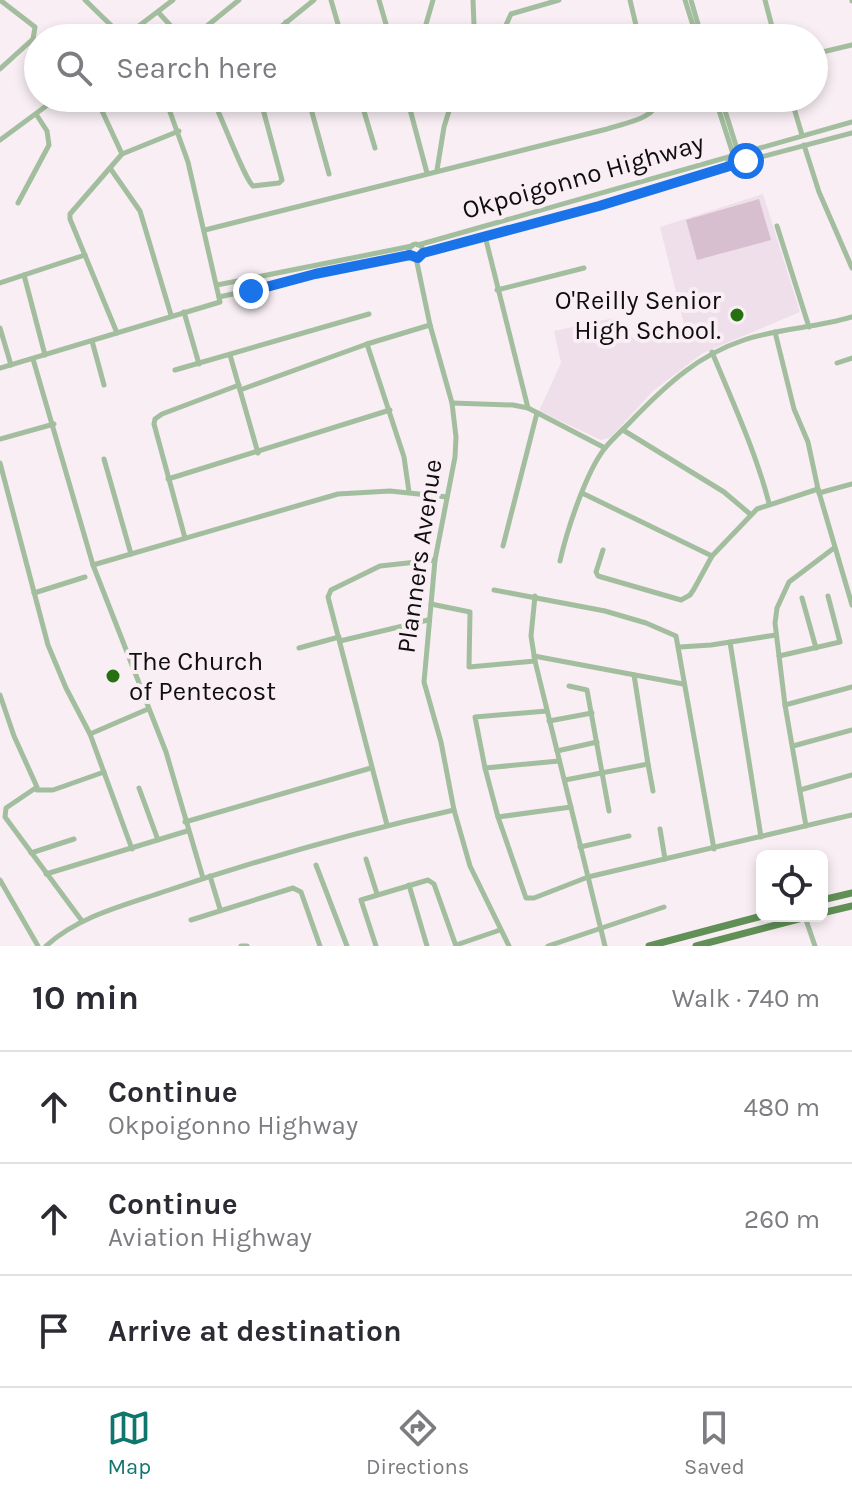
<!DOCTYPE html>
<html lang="en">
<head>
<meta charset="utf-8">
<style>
  :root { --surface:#fff; --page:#f2f2f3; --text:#2b2b33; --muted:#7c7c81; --line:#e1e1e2; --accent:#0f766e }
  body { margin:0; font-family:Karla,sans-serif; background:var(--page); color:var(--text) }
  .controls { position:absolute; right:24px; bottom:24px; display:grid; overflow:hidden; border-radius:12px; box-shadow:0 4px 12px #0003 }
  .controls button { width:72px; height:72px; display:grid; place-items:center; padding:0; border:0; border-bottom:2px solid var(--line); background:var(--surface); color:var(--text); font:40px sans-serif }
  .stop { position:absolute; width:24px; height:24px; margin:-18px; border:6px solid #1a73e8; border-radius:50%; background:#fff }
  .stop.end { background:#1a73e8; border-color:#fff; box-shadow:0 2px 8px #0008 }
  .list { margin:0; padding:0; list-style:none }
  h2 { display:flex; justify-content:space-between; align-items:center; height:104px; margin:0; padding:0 32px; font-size:34px }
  h2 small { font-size:26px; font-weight:400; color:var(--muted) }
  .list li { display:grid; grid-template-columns:52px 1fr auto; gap:24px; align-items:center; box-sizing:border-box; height:112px; padding:0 32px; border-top:2px solid var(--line) }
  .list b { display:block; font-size:30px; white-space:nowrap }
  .list p { margin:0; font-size:26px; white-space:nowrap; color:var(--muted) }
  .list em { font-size:26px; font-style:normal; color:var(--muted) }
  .icon { flex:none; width:44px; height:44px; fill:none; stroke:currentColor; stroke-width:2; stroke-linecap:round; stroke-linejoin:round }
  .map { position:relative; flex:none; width:852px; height:946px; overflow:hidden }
  .search { position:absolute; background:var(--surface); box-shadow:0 4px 12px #0003; left:24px; right:24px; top:24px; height:88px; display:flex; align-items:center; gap:20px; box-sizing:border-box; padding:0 28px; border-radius:44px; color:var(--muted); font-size:30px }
  .sheet { height:440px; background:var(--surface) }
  nav { display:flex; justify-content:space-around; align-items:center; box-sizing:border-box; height:112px; border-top:2px solid var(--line); background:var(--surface); font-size:22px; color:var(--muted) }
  nav a { display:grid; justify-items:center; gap:4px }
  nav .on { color:var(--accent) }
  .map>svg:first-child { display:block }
  .built { fill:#efdfea }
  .green { fill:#d8bfcf }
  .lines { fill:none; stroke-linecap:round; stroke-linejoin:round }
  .minor { stroke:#a3be9e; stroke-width:5 }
  .major { stroke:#609056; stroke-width:7 }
  .route { stroke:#1a73e8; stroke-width:10 }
  .poi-dot { fill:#267011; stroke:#f8eef4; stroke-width:3 }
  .labels { text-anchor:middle; stroke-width:8; stroke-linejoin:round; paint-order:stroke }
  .street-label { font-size:26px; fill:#100d0f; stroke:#f8eef4 }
  .poi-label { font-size:26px; fill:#100d0f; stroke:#f8eef4; text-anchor:end }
</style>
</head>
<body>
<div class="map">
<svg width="852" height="946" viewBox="0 0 852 946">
  <rect width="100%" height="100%" fill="#f8eef4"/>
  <path class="built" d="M763,194L800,312L703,353L653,391L611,437L601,440L539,411L561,363L554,331L614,318L636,341L685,328L660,227Z"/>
  <path class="green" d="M759,199L771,240L697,260L686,220Z"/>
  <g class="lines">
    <g class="minor">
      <path d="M0,0L35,27L33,39"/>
      <path d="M85,0L124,38"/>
      <path d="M331,0L342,38"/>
      <path d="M379,0L390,38"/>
      <path d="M630,0L639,38"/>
      <path d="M685,0L697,38"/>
      <path d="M691,0L702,38"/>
      <path d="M765,0L775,38"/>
      <path d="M852,0V1"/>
      <path d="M158,12L182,38"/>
      <path d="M286,22L291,38"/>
      <path d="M123,38L173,0"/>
      <path d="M192,38L239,0"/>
      <path d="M267,38L314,0"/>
      <path d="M422,38L433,0"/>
      <path d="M470,38L474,25L473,0"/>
      <path d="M500,38L511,14L559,0"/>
      <path d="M814,54L852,45"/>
      <path d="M0,69L33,39L38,43"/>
      <path d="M96,98L122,154L70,214V219L117,333"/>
      <path d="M212,98C220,113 245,180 253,186L279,183L282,180L260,98"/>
      <path d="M308,98L329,174"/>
      <path d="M360,98L375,148"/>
      <path d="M407,98L427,173"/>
      <path d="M483,98L492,103L516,98"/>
      <path d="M715,98L733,154L724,168"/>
      <path d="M721,98L738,152L746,161"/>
      <path d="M791,98L802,135"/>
      <path d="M0,140L57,98"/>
      <path d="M804,145L819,192L852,268"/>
      <path d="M122,154L179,131"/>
      <path d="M110,168L140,211L171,315"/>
      <path d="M437,170L444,127L453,98"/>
      <path d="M18,203L49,145L47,131L36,114"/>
      <path d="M777,226L809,327"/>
      <path d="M205,230L607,129C628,122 653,120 661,98"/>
      <path d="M485,236L528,408"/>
      <circle cx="416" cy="251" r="7"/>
      <path d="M418,245L852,122"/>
      <path d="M423,253L599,206L746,161L852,133"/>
      <path d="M416,258L430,325L452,403L456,437L455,457L435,560L424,682L441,742L454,810L470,866L509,946"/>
      <path d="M24,275L45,355"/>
      <path d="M0,283L85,255"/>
      <path d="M217,285L412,246"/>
      <path d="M497,290L584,268"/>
      <path d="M219,297L410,255"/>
      <path d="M184,312L199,364"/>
      <path d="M0,328L11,365"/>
      <path d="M775,332L794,409L808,442L818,489L852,605"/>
      <path d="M92,341L104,385"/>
      <path d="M367,344L404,457L409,492"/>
      <path d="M712,352C733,403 755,450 769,503"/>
      <path d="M230,355L258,453"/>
      <path d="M33,359L93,565L166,752L203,878"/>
      <path d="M837,363L852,358"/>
      <path d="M0,368L220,302L188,162L165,98"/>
      <path d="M175,370L369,314"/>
      <path d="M240,390L367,344L430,325"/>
      <path d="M452,403L513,405L528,408L605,448"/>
      <path d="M623,430L724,492L750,514"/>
      <path d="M0,439L54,424"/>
      <path d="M104,459L131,554"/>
      <path d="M0,463L48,645L66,688L90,734L132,849"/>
      <path d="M168,479L390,410"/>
      <path d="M582,493L712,556"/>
      <path d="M819,493L852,484"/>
      <path d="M185,538L154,424L155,419L162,414L239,385"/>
      <path d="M503,546L537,413"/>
      <path d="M603,550L596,572L598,576L681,600L690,595L694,589L712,556L757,509L818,489"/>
      <path d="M560,561C567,530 586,472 605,448C614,437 626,427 635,417C668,383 699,355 744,340C779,328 816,328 852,317"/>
      <path d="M93,565L338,494L390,491L447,497"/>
      <path d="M494,590L605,611L646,623L676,636L714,849"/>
      <path d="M34,593L85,577"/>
      <path d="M535,596L531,636L535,661L605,946"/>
      <path d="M802,598L816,648"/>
      <path d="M431,604L470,612L469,667L535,661"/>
      <path d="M340,641L428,620"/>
      <path d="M730,642L761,837"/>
      <path d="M680,647L711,645L776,635"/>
      <path d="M299,648L339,637"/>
      <path d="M534,656L683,684"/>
      <path d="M779,656L840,642L828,596"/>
      <path d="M569,686L587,690L609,811"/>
      <path d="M0,695L14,736L37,787L6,808L5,817L82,921"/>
      <path d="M785,705L852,687"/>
      <path d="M547,711L475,717L485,768L498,817L526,898H534L588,877L852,815"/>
      <path d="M549,721L592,713"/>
      <path d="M90,734L148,709"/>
      <path d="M793,746L852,730"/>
      <path d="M557,751L597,742"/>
      <path d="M648,764L653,791"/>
      <path d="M485,768L559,761"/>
      <path d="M565,780L648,764L634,675"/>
      <path d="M139,788L158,840"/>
      <path d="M37,790H53L104,772"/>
      <path d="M800,790L852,775"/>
      <path d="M498,817L571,807"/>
      <path d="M185,822L371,768"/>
      <path d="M387,825L328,597L331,590L380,566L435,560"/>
      <path d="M806,826L785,705L775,623L777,608L789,582L834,548"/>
      <path d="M660,829L665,859"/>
      <path d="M580,847L629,836"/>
      <path d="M31,853L74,839"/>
      <path d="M366,859L377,894"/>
      <path d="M316,865L347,946"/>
      <path d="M46,874L187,831"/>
      <path d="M210,876L220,909"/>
      <path d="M0,880L38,946"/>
      <path d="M409,885L427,946"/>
      <path d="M805,917L815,946"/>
      <path d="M191,920L293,888L301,892L320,946"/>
      <path d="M456,945L500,930"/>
      <path d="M46,946C79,916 125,905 166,891C261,859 356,832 454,810"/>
      <path d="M241,946H247"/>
      <path d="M376,946L361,900L428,880L434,884L456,946"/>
      <path d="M548,946L664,907"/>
    </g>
    <g class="major">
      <path d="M822,900L852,893"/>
      <path d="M822,913L852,906"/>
      <path d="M649,946L762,916"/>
      <path d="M696,946L810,916"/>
    </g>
  </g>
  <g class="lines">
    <path class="route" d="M251,291L315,274L410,255L418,258L423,253L599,206L746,161"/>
  </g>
  <g class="poi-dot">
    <circle cx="737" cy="315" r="8"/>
    <circle cx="113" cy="676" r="8"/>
  </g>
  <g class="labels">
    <g class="street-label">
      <text transform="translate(583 176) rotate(-16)" y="9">Okpoigonno Highway</text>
      <text transform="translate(419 556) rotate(-82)" y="9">Planners Avenue</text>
    </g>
    <g class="poi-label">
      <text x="721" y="309">O'Reilly Senior<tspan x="721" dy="30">High School.</tspan></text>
      <text x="129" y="670" text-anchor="start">The Church<tspan x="129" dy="30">of Pentecost</tspan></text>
    </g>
  </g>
</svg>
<div class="controls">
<button><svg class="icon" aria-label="locate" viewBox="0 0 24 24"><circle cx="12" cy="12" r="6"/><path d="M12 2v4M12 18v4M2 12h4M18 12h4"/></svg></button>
</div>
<div class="stop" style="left:746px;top:161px"></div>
<div class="stop end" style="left:251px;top:291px"></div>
<div class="search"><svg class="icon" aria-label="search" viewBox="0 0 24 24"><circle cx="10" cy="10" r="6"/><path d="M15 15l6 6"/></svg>Search here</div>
</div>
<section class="sheet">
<h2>10 min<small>Walk · 740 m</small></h2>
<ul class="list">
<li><svg class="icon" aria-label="ahead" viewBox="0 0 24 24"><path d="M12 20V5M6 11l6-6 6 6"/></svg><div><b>Continue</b><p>Okpoigonno Highway</p></div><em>480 m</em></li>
<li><svg class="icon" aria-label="ahead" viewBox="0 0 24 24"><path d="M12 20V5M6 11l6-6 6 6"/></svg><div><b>Continue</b><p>Aviation Highway</p></div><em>260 m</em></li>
<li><svg class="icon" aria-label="arrive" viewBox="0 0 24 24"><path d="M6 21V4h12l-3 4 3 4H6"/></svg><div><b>Arrive at destination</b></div></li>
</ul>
</section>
<nav>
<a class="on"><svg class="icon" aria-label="map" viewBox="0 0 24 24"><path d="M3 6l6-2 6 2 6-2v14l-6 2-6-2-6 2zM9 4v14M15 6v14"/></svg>Map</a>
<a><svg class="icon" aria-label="directions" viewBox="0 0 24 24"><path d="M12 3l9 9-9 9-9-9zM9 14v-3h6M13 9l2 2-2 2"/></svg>Directions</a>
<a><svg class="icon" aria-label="saved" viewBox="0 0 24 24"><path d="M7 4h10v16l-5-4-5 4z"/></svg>Saved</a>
</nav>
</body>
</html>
